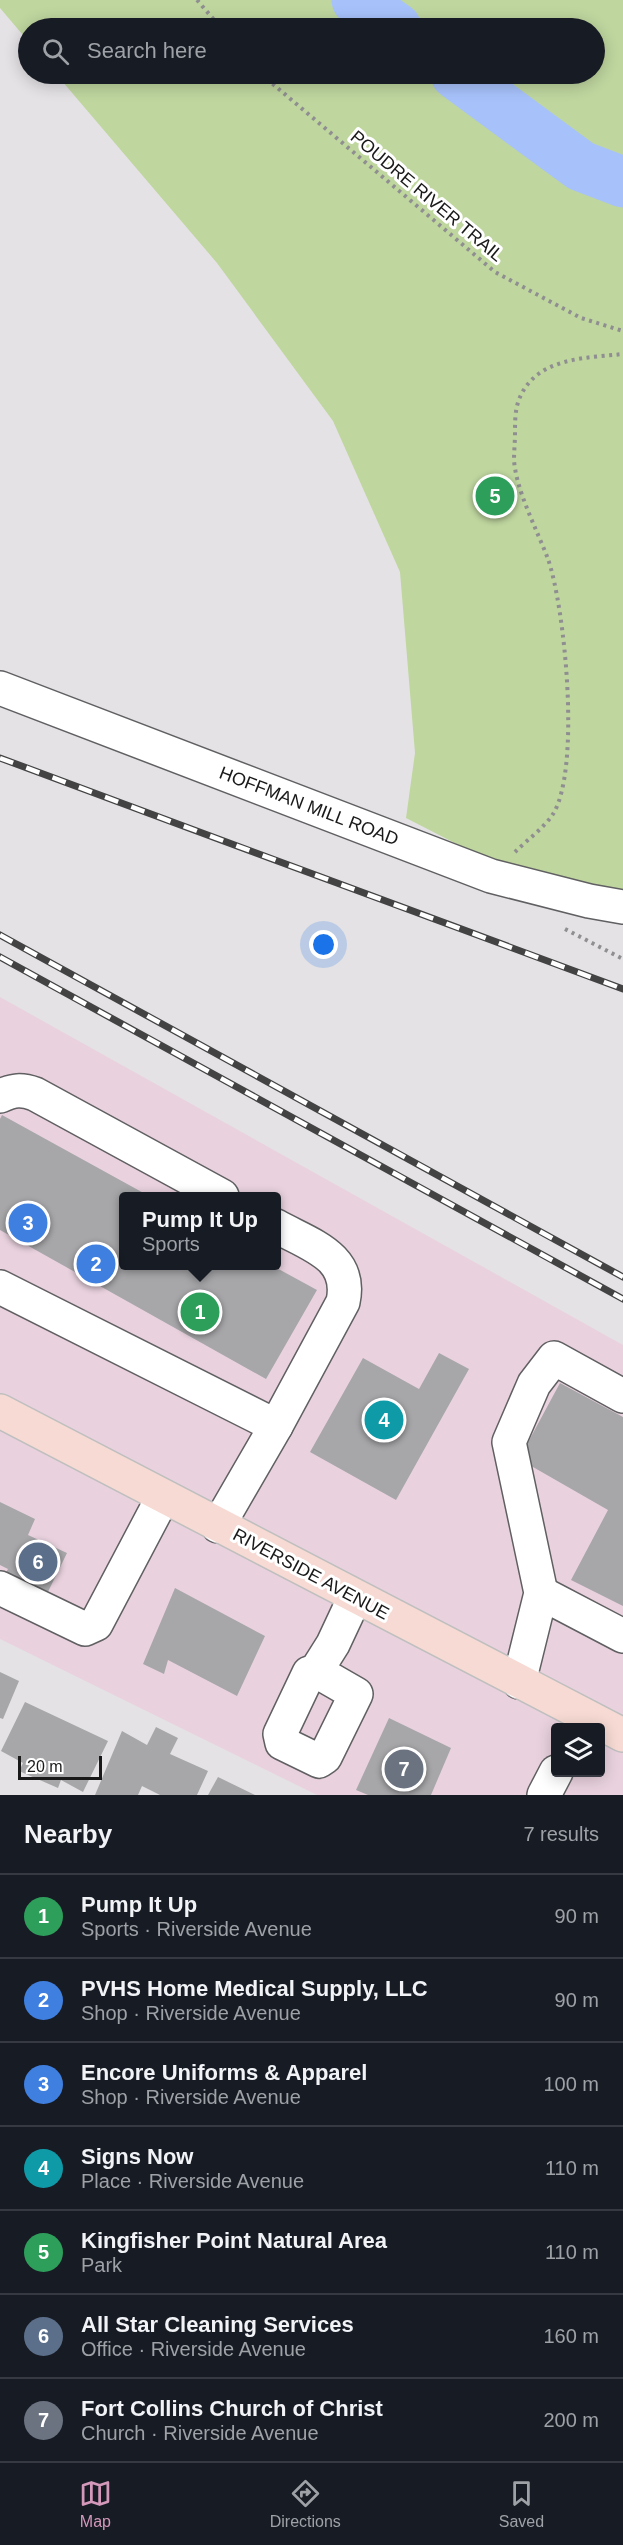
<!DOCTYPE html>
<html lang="en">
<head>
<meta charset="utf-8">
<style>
  :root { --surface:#171b24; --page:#242831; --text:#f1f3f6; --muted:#9ea1a6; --line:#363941; --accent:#d398ba }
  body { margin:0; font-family:Helvetica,sans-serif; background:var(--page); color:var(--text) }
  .controls { position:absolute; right:18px; bottom:18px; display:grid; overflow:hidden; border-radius:6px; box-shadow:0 3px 15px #0003 }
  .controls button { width:54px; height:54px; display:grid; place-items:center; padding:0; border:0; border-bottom:2px solid var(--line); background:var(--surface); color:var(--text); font:30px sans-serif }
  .scale { position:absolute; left:18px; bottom:15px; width:84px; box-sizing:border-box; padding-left:6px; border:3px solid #19191a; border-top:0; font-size:16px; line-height:21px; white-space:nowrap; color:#19191a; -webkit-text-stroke:4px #fff; paint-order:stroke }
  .you { position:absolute; left:324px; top:945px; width:21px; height:21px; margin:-15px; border:4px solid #fff; border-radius:50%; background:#1a73e8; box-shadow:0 0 0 9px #1a73e833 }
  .badge { display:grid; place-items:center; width:39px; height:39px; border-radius:50%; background:var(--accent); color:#fff; font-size:20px; font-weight:700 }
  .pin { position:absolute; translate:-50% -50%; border:3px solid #fff; box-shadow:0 2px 6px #0006 }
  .popup { position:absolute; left:119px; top:1192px; width:162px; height:78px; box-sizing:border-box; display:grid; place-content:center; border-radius:6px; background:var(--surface); filter:drop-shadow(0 2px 4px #0005); font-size:20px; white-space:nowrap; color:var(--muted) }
  .popup b { font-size:22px; color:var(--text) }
  .popup::after { content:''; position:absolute; left:50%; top:100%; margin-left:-12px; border:12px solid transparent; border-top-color:var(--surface) }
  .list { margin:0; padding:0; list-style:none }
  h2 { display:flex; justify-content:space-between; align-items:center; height:78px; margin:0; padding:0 24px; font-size:26px }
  h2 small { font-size:20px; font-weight:400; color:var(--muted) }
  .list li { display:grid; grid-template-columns:39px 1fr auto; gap:18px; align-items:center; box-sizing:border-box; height:84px; padding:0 24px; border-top:2px solid var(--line) }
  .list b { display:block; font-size:22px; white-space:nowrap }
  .list p { margin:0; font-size:20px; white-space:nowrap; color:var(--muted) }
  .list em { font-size:20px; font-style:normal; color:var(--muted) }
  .icon { flex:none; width:33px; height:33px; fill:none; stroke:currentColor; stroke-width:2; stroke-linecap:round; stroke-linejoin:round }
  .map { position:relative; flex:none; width:623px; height:1795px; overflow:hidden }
  .search { position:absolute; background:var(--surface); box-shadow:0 3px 15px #0003; left:18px; right:18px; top:18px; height:66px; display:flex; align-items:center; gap:15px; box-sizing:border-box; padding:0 21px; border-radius:33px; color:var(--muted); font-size:22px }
  .sheet { height:666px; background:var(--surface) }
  nav { display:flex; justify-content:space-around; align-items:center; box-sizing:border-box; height:84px; border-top:2px solid var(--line); background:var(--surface); font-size:16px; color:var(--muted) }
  nav a { display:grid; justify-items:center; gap:3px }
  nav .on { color:var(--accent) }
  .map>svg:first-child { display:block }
  .commercial { fill:#e9d2de; fill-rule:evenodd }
  .green { fill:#bfd69f }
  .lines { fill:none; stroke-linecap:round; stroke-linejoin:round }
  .river { stroke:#a7c2fb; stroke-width:51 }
  .building { fill:#a7a7aa }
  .minor-casing { stroke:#605f62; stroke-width:36 }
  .major-casing { stroke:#bfbfbf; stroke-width:36 }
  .path { stroke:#8f8e90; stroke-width:4; stroke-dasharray:3 4.5; stroke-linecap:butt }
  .minor { stroke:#fff; stroke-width:33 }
  .major { stroke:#f6dad3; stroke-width:33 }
  .rail-casing { stroke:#434344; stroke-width:7 }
  .rail { stroke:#fff; stroke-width:4.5; stroke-dasharray:14; stroke-linecap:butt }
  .labels { text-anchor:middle; stroke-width:6; stroke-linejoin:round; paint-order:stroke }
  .street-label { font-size:18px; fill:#19191a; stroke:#fff }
</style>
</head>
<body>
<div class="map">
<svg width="623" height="1795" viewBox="0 0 623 1795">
  <rect width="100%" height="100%" fill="#e4e2e5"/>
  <path class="commercial" d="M0,997L623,1345V1795H317L0,1639ZM124,1196H276V1266H124ZM556,1728H600V1772H556Z"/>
  <path class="green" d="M0,0H623V889L590,888L488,860L406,818L415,753L400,572L333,421L217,263L56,74H594V28H28V41L0,8Z"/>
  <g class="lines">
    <g class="river">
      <path d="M357,0L396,28"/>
      <path d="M456,74L581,166L623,182"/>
    </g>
  </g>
  <g class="building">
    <path d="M2,1115L149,1196H124V1266H273L317,1290L266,1379L0,1230V1119Z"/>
    <path d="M439,1353L469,1369L396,1500L310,1452L363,1358L419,1389Z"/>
    <path d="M560,1383L623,1417V1606L571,1580L608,1510L519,1459Z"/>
    <path d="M0,1502L35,1519L28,1535L67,1553L44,1600L2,1580L8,1569L0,1565Z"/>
    <path d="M175,1588L265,1636L237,1696L168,1660L164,1674L143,1664Z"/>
    <path d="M0,1672L19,1681L3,1719L0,1718Z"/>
    <path d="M25,1702L108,1741L83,1792L61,1780L58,1788L19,1771L23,1763L1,1751Z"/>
    <path d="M389,1718L451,1748L431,1795H368L356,1790Z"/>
    <path d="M156,1727L178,1738L170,1754L208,1771L197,1795H160L142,1786L138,1795H95L122,1731L147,1745Z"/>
    <path d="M218,1777L255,1795H208Z"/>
  </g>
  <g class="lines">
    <defs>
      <g id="minor">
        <path d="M0,688L491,876L589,901L623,907"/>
        <path d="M0,1096C14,1090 21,1089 35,1094L222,1196"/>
        <path d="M0,1287L276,1426L218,1526"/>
        <path d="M276,1426L343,1302C353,1256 310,1245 276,1226"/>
        <path d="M0,1588L85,1629L96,1624L163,1497"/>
        <path d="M541,1593L623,1636"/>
        <path d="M316,1671L309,1673L280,1734L282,1743L319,1761L325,1757L356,1694L316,1671L333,1644L355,1597"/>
        <path d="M519,1682L541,1593L509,1442L534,1384L554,1358L623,1396"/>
        <path d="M544,1795L556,1772"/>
      </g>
      <path id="major" d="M0,1411L623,1735"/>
    </defs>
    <use href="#minor" class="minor-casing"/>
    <use href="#major" class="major-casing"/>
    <g class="path">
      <path d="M197,0L221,28"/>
      <path d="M261,74L495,272L581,318L623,331"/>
      <path d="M515,852C527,840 544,828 553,814C581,769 565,608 548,559C537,530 516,490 514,460C514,451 515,442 515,433C515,421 515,408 520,397C538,357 586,358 623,354"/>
      <path d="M565,929L623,959"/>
    </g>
    <use href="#minor" class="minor"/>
    <use href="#major" class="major"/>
    <defs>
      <g id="rail">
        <path d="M0,758L623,989"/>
        <path d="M0,935L623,1277"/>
        <path d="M0,957L623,1299"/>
      </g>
    </defs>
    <use href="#rail" class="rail-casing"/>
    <use href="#rail" class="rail"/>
  </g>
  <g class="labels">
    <g class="street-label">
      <text transform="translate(427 196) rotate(40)" y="6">POUDRE RIVER TRAIL</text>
      <text transform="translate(309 806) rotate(21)" y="6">HOFFMAN MILL ROAD</text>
      <text transform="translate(311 1574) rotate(28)" y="6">RIVERSIDE AVENUE</text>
    </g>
  </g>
</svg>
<div class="controls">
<button><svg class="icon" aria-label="layers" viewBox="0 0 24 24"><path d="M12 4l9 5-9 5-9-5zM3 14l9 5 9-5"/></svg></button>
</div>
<div class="scale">20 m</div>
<div class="you"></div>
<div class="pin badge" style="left:200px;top:1312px;background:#2e9e5b">1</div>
<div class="popup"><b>Pump It Up</b>Sports</div>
<div class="pin badge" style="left:96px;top:1264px;background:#3f7fe0">2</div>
<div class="pin badge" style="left:28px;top:1223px;background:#3f7fe0">3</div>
<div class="pin badge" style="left:384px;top:1420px;background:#0f9aa8">4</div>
<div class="pin badge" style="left:495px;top:496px;background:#2e9e5b">5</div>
<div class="pin badge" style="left:38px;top:1562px;background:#5c6f8a">6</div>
<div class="pin badge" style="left:404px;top:1769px;background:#6b7280">7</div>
<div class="search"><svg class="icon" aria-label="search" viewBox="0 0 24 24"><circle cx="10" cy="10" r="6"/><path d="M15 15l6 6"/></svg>Search here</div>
</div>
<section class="sheet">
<h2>Nearby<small>7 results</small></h2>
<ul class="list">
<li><span class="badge" style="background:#2e9e5b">1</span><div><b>Pump It Up</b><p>Sports · Riverside Avenue</p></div><em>90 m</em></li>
<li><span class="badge" style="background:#3f7fe0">2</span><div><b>PVHS Home Medical Supply, LLC</b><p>Shop · Riverside Avenue</p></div><em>90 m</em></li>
<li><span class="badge" style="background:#3f7fe0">3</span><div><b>Encore Uniforms &amp; Apparel</b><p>Shop · Riverside Avenue</p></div><em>100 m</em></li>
<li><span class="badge" style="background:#0f9aa8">4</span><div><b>Signs Now</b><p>Place · Riverside Avenue</p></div><em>110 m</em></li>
<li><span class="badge" style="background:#2e9e5b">5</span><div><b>Kingfisher Point Natural Area</b><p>Park</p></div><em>110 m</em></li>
<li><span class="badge" style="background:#5c6f8a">6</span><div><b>All Star Cleaning Services</b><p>Office · Riverside Avenue</p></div><em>160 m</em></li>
<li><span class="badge" style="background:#6b7280">7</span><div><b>Fort Collins Church of Christ</b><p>Church · Riverside Avenue</p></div><em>200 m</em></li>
</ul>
</section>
<nav>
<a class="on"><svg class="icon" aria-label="map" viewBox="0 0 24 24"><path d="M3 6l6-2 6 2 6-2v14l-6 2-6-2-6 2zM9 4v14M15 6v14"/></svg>Map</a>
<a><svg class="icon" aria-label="directions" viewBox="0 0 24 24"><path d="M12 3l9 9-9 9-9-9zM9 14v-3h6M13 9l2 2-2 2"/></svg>Directions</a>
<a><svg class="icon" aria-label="saved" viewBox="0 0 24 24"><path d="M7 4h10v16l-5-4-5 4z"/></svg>Saved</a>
</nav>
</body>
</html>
